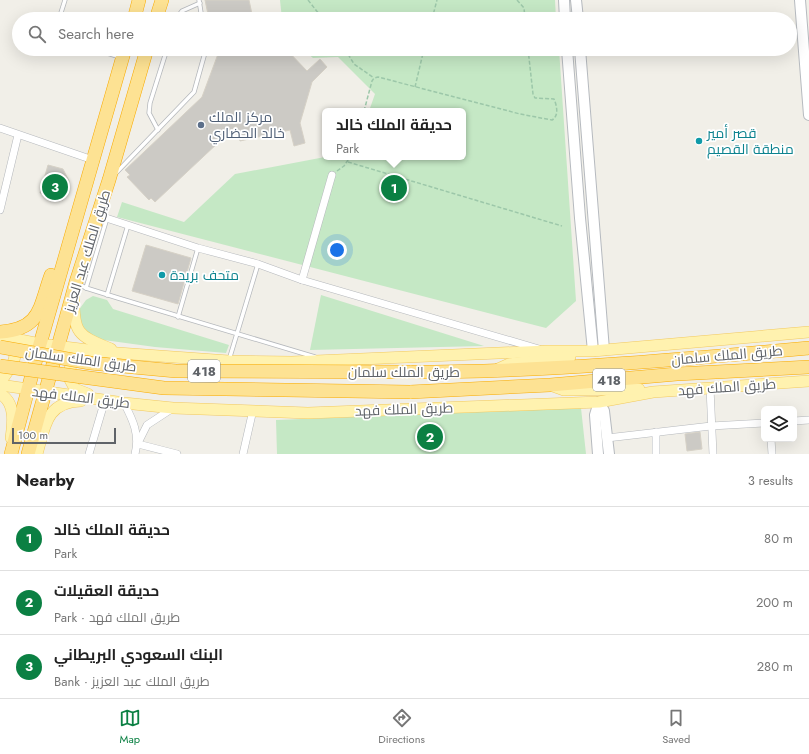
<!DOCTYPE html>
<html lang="en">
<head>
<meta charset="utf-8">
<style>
  :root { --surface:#fff; --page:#f2f2f2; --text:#222; --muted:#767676; --line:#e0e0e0; --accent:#0b8043 }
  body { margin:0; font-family:Jost,Cairo,sans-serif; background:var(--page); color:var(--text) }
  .controls { position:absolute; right:12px; bottom:12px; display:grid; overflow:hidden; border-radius:6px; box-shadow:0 4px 16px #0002 }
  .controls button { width:36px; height:36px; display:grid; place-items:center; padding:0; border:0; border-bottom:1px solid var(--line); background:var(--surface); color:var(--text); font:20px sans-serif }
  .scale { position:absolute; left:12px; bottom:10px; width:104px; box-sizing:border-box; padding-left:4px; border:2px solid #5f6368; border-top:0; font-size:11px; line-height:14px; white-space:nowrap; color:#5f6368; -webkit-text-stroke:3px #fff; paint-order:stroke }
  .you { position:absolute; left:337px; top:250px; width:14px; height:14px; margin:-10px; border:3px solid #fff; border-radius:50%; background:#1a73e8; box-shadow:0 0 0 6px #1a73e833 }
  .badge { display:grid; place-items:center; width:26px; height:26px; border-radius:50%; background:var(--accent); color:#fff; font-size:13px; font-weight:700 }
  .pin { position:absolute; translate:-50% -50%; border:2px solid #fff; box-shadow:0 1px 4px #0006 }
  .popup { position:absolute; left:322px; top:108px; width:144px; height:52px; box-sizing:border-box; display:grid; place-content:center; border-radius:6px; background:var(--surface); filter:drop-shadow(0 1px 3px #0005); font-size:13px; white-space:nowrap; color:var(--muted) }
  .popup b { font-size:15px; color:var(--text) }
  .popup::after { content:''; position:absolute; left:50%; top:100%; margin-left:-8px; border:8px solid transparent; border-top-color:var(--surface) }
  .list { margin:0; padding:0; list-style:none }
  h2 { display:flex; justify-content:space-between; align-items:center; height:52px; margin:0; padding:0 16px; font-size:17px }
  h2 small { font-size:13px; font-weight:400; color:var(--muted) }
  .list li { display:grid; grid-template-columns:26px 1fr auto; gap:12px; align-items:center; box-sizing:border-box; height:64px; padding:0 16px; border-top:1px solid var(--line) }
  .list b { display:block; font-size:15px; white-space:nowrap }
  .list p { margin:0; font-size:13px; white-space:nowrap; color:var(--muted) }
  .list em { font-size:13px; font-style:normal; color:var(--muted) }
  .icon { flex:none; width:22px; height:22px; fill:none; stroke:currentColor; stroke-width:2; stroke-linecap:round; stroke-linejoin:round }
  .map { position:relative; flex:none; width:809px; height:454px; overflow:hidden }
  .search { position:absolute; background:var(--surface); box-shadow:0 4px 16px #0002; left:12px; right:12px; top:12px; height:44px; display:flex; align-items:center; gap:10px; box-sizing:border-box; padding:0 14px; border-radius:22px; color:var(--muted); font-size:15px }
  .sheet { height:244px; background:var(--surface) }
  nav { display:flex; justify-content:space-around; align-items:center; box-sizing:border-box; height:56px; border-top:1px solid var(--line); background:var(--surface); font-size:11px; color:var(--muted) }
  nav a { display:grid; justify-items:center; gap:2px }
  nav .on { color:var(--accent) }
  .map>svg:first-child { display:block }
  .green { fill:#c5e8c5 }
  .building { fill:#cccac5; stroke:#d6d1c6 }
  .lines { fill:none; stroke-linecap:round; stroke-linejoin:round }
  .lane-casing { stroke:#b5b8bc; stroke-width:5 }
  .street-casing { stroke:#b5b8bc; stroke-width:8 }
  .secondary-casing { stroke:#b6babf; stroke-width:12 }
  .primary-casing { stroke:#f2c960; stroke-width:12 }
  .highway-casing { stroke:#f9ab00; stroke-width:14 }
  .path { stroke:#9cc7a9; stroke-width:1.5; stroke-dasharray:4 2; stroke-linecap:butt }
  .lane { stroke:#fff; stroke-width:3.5 }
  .street { stroke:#fff; stroke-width:7 }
  .secondary { stroke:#fff; stroke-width:10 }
  .primary { stroke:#fff2af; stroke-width:11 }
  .highway { stroke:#fde293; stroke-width:13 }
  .highway-bridge-casing { stroke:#f9ab00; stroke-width:14; stroke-linecap:butt }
  .highway-bridge { stroke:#fde293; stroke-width:13 }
  .service-dot { fill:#5c6f8a; stroke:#fff; stroke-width:1.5 }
  .culture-dot { fill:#0f9aa8; stroke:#fff; stroke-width:1.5 }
  .labels { text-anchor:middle; stroke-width:3.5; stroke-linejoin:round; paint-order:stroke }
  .shield { fill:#fff; stroke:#8f9295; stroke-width:1 }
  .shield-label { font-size:13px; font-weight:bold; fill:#5f6368 }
  .service-label { font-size:14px; fill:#4e5e75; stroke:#fff; text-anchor:start }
  .culture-label { font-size:14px; fill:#0d838f; stroke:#fff; text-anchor:start }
  .street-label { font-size:14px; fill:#5f6368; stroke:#fff }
</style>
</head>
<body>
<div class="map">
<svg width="809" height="454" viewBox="0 0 809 454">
  <rect width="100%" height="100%" fill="#f1efe8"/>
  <g class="green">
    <path d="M280,0H555L556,19H282Z"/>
    <path d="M303,49H559L576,301L546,328L117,217L122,202L184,222L235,174L325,157H463V111H369L375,94L338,57L313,58Z"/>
    <path d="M321,295L484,346L310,350Z"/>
    <path d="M93,296L107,300L113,309L229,345L226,353L155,347L89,338L81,331L78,311L86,300Z"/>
    <path d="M581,408L586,454H277L276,420Z"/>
  </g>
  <g class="building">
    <path d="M205,0H249L253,19H209Z"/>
    <path d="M216,49H286L307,71L320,59L327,67L312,82L300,123L305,143L294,146L290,130L240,141L236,126L155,202L151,198L149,200L127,177L130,175L125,170L202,97L218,54Z"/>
    <path d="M48,165L63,169L69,181L63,200L40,193Z"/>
    <path d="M146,245L191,258L178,304L132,291Z"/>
    <path d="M700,432L702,449L687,451L685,434Z"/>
  </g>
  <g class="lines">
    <defs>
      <g id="lane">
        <path d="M199,0L202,19"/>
        <path d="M32,19C40,12 48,16 57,19"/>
        <path d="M59,19L65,0"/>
        <path d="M176,19L182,11L200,3"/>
        <path d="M94,49L120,57"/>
        <path d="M158,130L149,113L150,103L167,49"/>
        <path d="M115,174L194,92L206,49"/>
        <path d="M79,284L86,288L118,298L315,357"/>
        <path d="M86,288L107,218"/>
        <path d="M107,295L128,225"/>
        <path d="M178,317L198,248"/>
        <path d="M229,360L258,264"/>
      </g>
      <g id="street">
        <path d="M0,128L93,160"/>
        <path d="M0,210L18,135"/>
        <path d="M97,215L198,248L258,264L302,280L539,349"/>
        <path d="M302,280L332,175"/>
        <path d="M710,388L713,454"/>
        <path d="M124,403C133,420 140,435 135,454"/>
        <path d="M794,421L809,420"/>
        <path d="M656,432V454"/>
        <path d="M607,438L711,426L764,423"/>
        <path d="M771,439L772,454"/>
        <path d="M138,443L147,425L173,408"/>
        <path d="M138,444L177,454"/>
        <path d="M89,454L105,400"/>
        <path d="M243,454L253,410"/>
      </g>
      <g id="secondary">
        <path d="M564,0L565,19"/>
        <path d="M576,0L578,19"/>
        <path d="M800,0L809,115"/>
        <path d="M567,49L580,218L593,351"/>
        <path d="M580,49L604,350"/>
        <path d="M599,402L604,411L609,454"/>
        <path d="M598,454L595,415L599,402"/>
      </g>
      <g id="primary">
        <path d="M74,298C73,335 80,336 111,349"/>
        <path d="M0,336L40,344L104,352L229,361L292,362L547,351H593L809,332"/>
        <path d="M78,356L73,358L68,376L75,389L88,394"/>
        <path d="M498,369L509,364L570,357"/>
        <path d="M0,377L3,378C11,367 22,355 8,344"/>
        <path d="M0,385L124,403L173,408L308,413L599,402L653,392L809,381"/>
        <path d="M553,386L564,390L639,389"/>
        <path d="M0,394C16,402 13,424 11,438"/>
        <path d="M37,454C45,426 46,402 81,401"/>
      </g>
      <g id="highway">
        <path d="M134,19L139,0"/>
        <path d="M156,19L162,0"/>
        <path d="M0,332C41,329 39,308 51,275"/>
        <path d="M410,372C544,372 676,360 809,348"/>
        <path d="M410,392L550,385L677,374L809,367"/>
        <path d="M11,454L40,344L125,49"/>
        <path d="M28,454L76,282L109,180L147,49"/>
      </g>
    </defs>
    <use href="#lane" class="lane-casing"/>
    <use href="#street" class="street-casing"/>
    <use href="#secondary" class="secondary-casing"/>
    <use href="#primary" class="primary-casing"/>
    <use href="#highway" class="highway-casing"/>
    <g class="path">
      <path d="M308,0L323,19"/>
      <path d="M517,0L524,8L525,19"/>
      <path d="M432,19L437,0"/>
      <path d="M345,49L354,64L374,78"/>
      <path d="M415,87L424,49"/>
      <path d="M364,111L372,81L374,78L378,77L520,114L552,120C559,116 557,106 554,99L535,98L533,94L528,49"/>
      <path d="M348,162L562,226"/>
      <path d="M337,171L344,166L350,157"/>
    </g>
    <use href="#lane" class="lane"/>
    <use href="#street" class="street"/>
    <use href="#secondary" class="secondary"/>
    <use href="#primary" class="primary"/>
    <use href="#highway" class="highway"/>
    <defs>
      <g id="highway-bridge">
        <path d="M0,347L90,363L176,371L410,372"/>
        <path d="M0,366L164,388L410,392"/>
      </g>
    </defs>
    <use href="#highway-bridge" class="highway-bridge-casing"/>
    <use href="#highway-bridge" class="highway-bridge"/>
  </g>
  <circle class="service-dot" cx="201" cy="125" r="4"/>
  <g class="culture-dot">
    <circle cx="699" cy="141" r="4"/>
    <circle cx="162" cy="275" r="4"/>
  </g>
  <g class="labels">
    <g class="shield">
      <rect x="188" y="360" width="32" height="22" rx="3"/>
      <rect x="593" y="369" width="32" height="22" rx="3"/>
    </g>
    <g class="shield-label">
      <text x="204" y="376">418</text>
      <text x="609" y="385">418</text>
    </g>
    <g class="service-label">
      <text x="209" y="122">مركز الملك<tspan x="209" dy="16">خالد الحضاري</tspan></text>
    </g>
    <g class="culture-label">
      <text x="707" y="138">قصر أمير<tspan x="707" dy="16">منطقة القصيم</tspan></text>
      <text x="170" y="280">متحف بريدة</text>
    </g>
    <g class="street-label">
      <text transform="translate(87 251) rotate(-73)" y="5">طريق الملك عبد العزيز</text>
      <text transform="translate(727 355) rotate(-5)" y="5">طريق الملك سلمان</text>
      <text transform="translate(81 359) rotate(8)" y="5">طريق الملك سلمان</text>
      <text x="404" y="377">طريق الملك سلمان</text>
      <text transform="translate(727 387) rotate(-4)" y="5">طريق الملك فهد</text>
      <text transform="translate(81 397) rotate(7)" y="5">طريق الملك فهد</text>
      <text transform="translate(404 409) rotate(-2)" y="5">طريق الملك فهد</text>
    </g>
  </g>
</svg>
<div class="controls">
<button><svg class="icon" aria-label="layers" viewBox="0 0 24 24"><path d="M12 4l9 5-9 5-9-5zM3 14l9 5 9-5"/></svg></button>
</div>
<div class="scale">100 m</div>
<div class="you"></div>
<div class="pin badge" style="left:394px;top:188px">1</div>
<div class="popup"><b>حديقة الملك خالد</b>Park</div>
<div class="pin badge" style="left:430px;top:437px">2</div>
<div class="pin badge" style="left:55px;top:187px">3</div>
<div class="search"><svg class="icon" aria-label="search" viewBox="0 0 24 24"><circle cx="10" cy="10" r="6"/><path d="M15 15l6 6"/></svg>Search here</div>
</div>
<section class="sheet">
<h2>Nearby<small>3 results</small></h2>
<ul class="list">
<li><span class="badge">1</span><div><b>حديقة الملك خالد</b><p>Park</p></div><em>80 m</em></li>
<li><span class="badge">2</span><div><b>حديقة العقيلات</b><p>Park · طريق الملك فهد</p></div><em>200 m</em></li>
<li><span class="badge">3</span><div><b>البنك السعودي البريطاني</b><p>Bank · طريق الملك عبد العزيز</p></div><em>280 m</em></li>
</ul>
</section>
<nav>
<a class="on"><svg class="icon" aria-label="map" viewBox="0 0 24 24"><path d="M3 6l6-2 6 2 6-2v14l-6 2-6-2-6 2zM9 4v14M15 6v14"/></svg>Map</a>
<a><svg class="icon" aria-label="directions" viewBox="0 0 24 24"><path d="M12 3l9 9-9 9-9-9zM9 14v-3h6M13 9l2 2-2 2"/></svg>Directions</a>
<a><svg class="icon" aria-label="saved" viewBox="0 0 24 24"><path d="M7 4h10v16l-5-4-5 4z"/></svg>Saved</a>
</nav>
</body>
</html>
